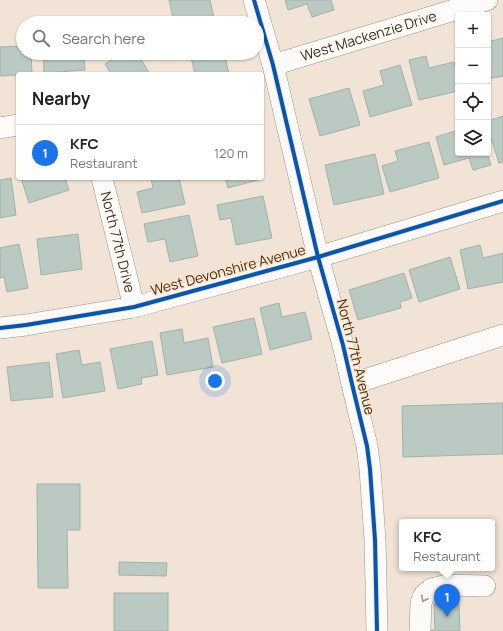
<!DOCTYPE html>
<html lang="en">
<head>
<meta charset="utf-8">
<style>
  :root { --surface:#fff; --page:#f6f6f6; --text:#222; --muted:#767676; --line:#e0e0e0; --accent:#1a73e8 }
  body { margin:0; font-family:Manrope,sans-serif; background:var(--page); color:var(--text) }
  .controls { position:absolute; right:12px; top:12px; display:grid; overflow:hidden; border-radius:4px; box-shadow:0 1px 3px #0004 }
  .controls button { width:36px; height:36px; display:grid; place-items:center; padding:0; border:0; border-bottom:1px solid var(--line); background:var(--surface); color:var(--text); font:20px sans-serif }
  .you { position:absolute; left:215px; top:381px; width:14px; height:14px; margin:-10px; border:3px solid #fff; border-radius:50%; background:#1a73e8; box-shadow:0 0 0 6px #1a73e833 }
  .badge { display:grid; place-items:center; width:26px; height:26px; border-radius:50%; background:var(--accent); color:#fff; font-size:13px; font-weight:700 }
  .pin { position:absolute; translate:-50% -33px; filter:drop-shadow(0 1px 2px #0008) }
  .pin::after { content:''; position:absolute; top:21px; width:14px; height:12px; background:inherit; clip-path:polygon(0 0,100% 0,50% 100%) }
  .popup { position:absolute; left:399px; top:519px; width:96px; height:52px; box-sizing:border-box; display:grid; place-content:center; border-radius:4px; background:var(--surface); filter:drop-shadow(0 1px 3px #0005); font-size:13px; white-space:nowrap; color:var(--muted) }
  .popup b { font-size:15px; color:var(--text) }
  .popup::after { content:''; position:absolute; left:50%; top:100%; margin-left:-8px; border:8px solid transparent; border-top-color:var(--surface) }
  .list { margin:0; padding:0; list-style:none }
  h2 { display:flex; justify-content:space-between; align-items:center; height:52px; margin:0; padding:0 16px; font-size:17px }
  h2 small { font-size:13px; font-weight:400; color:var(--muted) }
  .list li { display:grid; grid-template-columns:26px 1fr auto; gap:12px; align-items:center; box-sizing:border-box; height:56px; padding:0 16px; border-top:1px solid var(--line) }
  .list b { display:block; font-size:15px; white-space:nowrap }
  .list p { margin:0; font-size:13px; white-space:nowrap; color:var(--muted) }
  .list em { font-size:13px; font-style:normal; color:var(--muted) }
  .icon { flex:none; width:22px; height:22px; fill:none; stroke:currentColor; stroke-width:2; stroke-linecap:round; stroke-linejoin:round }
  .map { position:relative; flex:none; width:503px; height:631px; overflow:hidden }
  .search { position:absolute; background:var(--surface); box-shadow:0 1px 3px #0004; left:16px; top:16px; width:248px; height:44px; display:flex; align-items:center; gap:10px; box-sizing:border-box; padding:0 14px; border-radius:22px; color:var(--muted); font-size:15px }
  .panel { position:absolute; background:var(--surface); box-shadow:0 1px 3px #0004; left:16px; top:72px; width:248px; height:108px; border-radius:4px }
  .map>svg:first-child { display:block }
  .building { fill:#bacac2; stroke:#a1b2ab }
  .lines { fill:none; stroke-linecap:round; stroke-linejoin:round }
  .minor-casing { stroke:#a49581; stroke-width:22 }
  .minor { stroke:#fdfbf9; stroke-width:21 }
  .cycleway-casing { stroke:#fce4cb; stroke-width:6 }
  .cycleway { stroke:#0057b8; stroke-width:4 }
  .oneway { stroke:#a09486 }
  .labels { text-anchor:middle; stroke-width:3; stroke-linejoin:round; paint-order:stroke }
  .street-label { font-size:14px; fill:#442d12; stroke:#fce4cb }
</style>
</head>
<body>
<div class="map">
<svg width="503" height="631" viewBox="0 0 503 631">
  <rect width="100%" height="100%" fill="#f1e4d6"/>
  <g class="building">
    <path d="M169,0H210L215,23H174Z"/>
    <path d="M285,0H331L334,10L312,17L307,4L288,10Z"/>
    <path d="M503,38V76L488,79V42Z"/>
    <path d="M23,46V53H31L32,74H18V85H17L16,75L0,76V47Z"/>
    <path d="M43,53H84L85,70L44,73Z"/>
    <path d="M123,53H137L150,74H111L105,64Z"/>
    <path d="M190,53H224L229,74H195Z"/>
    <path d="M426,56L429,68L454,62L458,77V91L419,100L409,60Z"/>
    <path d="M400,65L412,105L370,117L363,91L384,85L380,71Z"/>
    <path d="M349,88L360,125L320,136L309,99Z"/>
    <path d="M503,116V162L499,163L488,129V121Z"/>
    <path d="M458,130V153H487L491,165L473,170L469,158L444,165L436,137Z"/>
    <path d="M429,142L439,178L390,192L382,166L398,161L395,151Z"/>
    <path d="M375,154L384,194L334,205L325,165Z"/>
    <path d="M11,178L16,215L0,218V180Z"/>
    <path d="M21,178H65L69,190L29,203Z"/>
    <path d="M151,178H179L185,204L142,213L137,192L153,188Z"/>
    <path d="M225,178H258V180L228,188Z"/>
    <path d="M263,196L272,238L236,245L231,218L220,220L217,205Z"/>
    <path d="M189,215L198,256L170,262L165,239L148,242L144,224Z"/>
    <path d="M78,234L82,269L41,275L37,239Z"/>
    <path d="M19,244L28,288L7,292L4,277L0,278V248Z"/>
    <path d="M480,245L483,258L503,253V282L468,289L460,250Z"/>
    <path d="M450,257L460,289L419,302L409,270Z"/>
    <path d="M404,273L412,298L400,302L401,308L358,320L349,290Z"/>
    <path d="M279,303L282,317L305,312L312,339L270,350L260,308Z"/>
    <path d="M254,318L262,354L222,363L213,327Z"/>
    <path d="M182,329L184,343L208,338L213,367L167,375L160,333Z"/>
    <path d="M152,341L158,375L141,378L142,384L118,389L110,349Z"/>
    <path d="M79,350L82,365L100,362L105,391L63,398L56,354Z"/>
    <path d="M49,362L53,397L11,401L7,367Z"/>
    <path d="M503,403V454L403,457L402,406Z"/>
    <path d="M37,484H80V530H67L68,588H38Z"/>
    <path d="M119,562L167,563L166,576L119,575Z"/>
    <rect x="114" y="593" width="54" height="38"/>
    <path d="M434,604H459L460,631H430V630H435Z"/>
  </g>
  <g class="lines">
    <defs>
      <g id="minor">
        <path d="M254,0L273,65L318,257L343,345L352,384L367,446L370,469L375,540L377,631"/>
        <path id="s1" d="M273,65L487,0"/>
        <path d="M0,128L18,125"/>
        <path id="s2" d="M102,178L134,307"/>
        <path d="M0,328L26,325L134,307L318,257L503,201"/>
        <path d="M352,384L503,335"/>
        <path d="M420,631L421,603L424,595L431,589L448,585L485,586"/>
      </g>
    </defs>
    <use href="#minor" class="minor-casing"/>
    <use href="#minor" class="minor"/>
    <defs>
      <g id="cycleway">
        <path d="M254,0L273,65L318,257L343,345L352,384L367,446L370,469L375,540L377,631"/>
        <path d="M0,328L26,325L134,307L318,257L503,201"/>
      </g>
    </defs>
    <use href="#cycleway" class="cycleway-casing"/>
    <use href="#cycleway" class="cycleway"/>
  </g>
  <defs><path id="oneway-chevron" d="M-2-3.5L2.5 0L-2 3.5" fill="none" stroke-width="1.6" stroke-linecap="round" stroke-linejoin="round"/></defs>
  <use class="oneway" href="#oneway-chevron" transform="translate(424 599) rotate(117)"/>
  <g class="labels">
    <g class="street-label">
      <text dy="5" stroke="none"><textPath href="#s1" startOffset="100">West Mackenzie Drive</textPath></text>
      <text dy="5" stroke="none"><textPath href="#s2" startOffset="66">North 77th Drive</textPath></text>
      <text transform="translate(228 270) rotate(-15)" y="5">West Devonshire Avenue</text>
      <text transform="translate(356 357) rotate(76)" y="5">North 77th Avenue</text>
    </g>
  </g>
</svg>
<div class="controls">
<button>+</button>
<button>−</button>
<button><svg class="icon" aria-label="locate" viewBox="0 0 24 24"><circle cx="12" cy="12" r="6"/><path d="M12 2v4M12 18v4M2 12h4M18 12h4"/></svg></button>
<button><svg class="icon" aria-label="layers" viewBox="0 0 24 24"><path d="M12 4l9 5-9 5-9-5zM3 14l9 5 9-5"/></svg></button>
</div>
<div class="you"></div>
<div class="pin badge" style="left:447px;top:617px">1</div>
<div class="popup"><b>KFC</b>Restaurant</div>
<div class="search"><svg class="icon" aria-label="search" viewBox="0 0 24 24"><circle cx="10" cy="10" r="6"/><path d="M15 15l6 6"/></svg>Search here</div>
<section class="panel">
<h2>Nearby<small></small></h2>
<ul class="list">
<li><span class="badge">1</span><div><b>KFC</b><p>Restaurant</p></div><em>120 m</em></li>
</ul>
</section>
</div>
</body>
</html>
